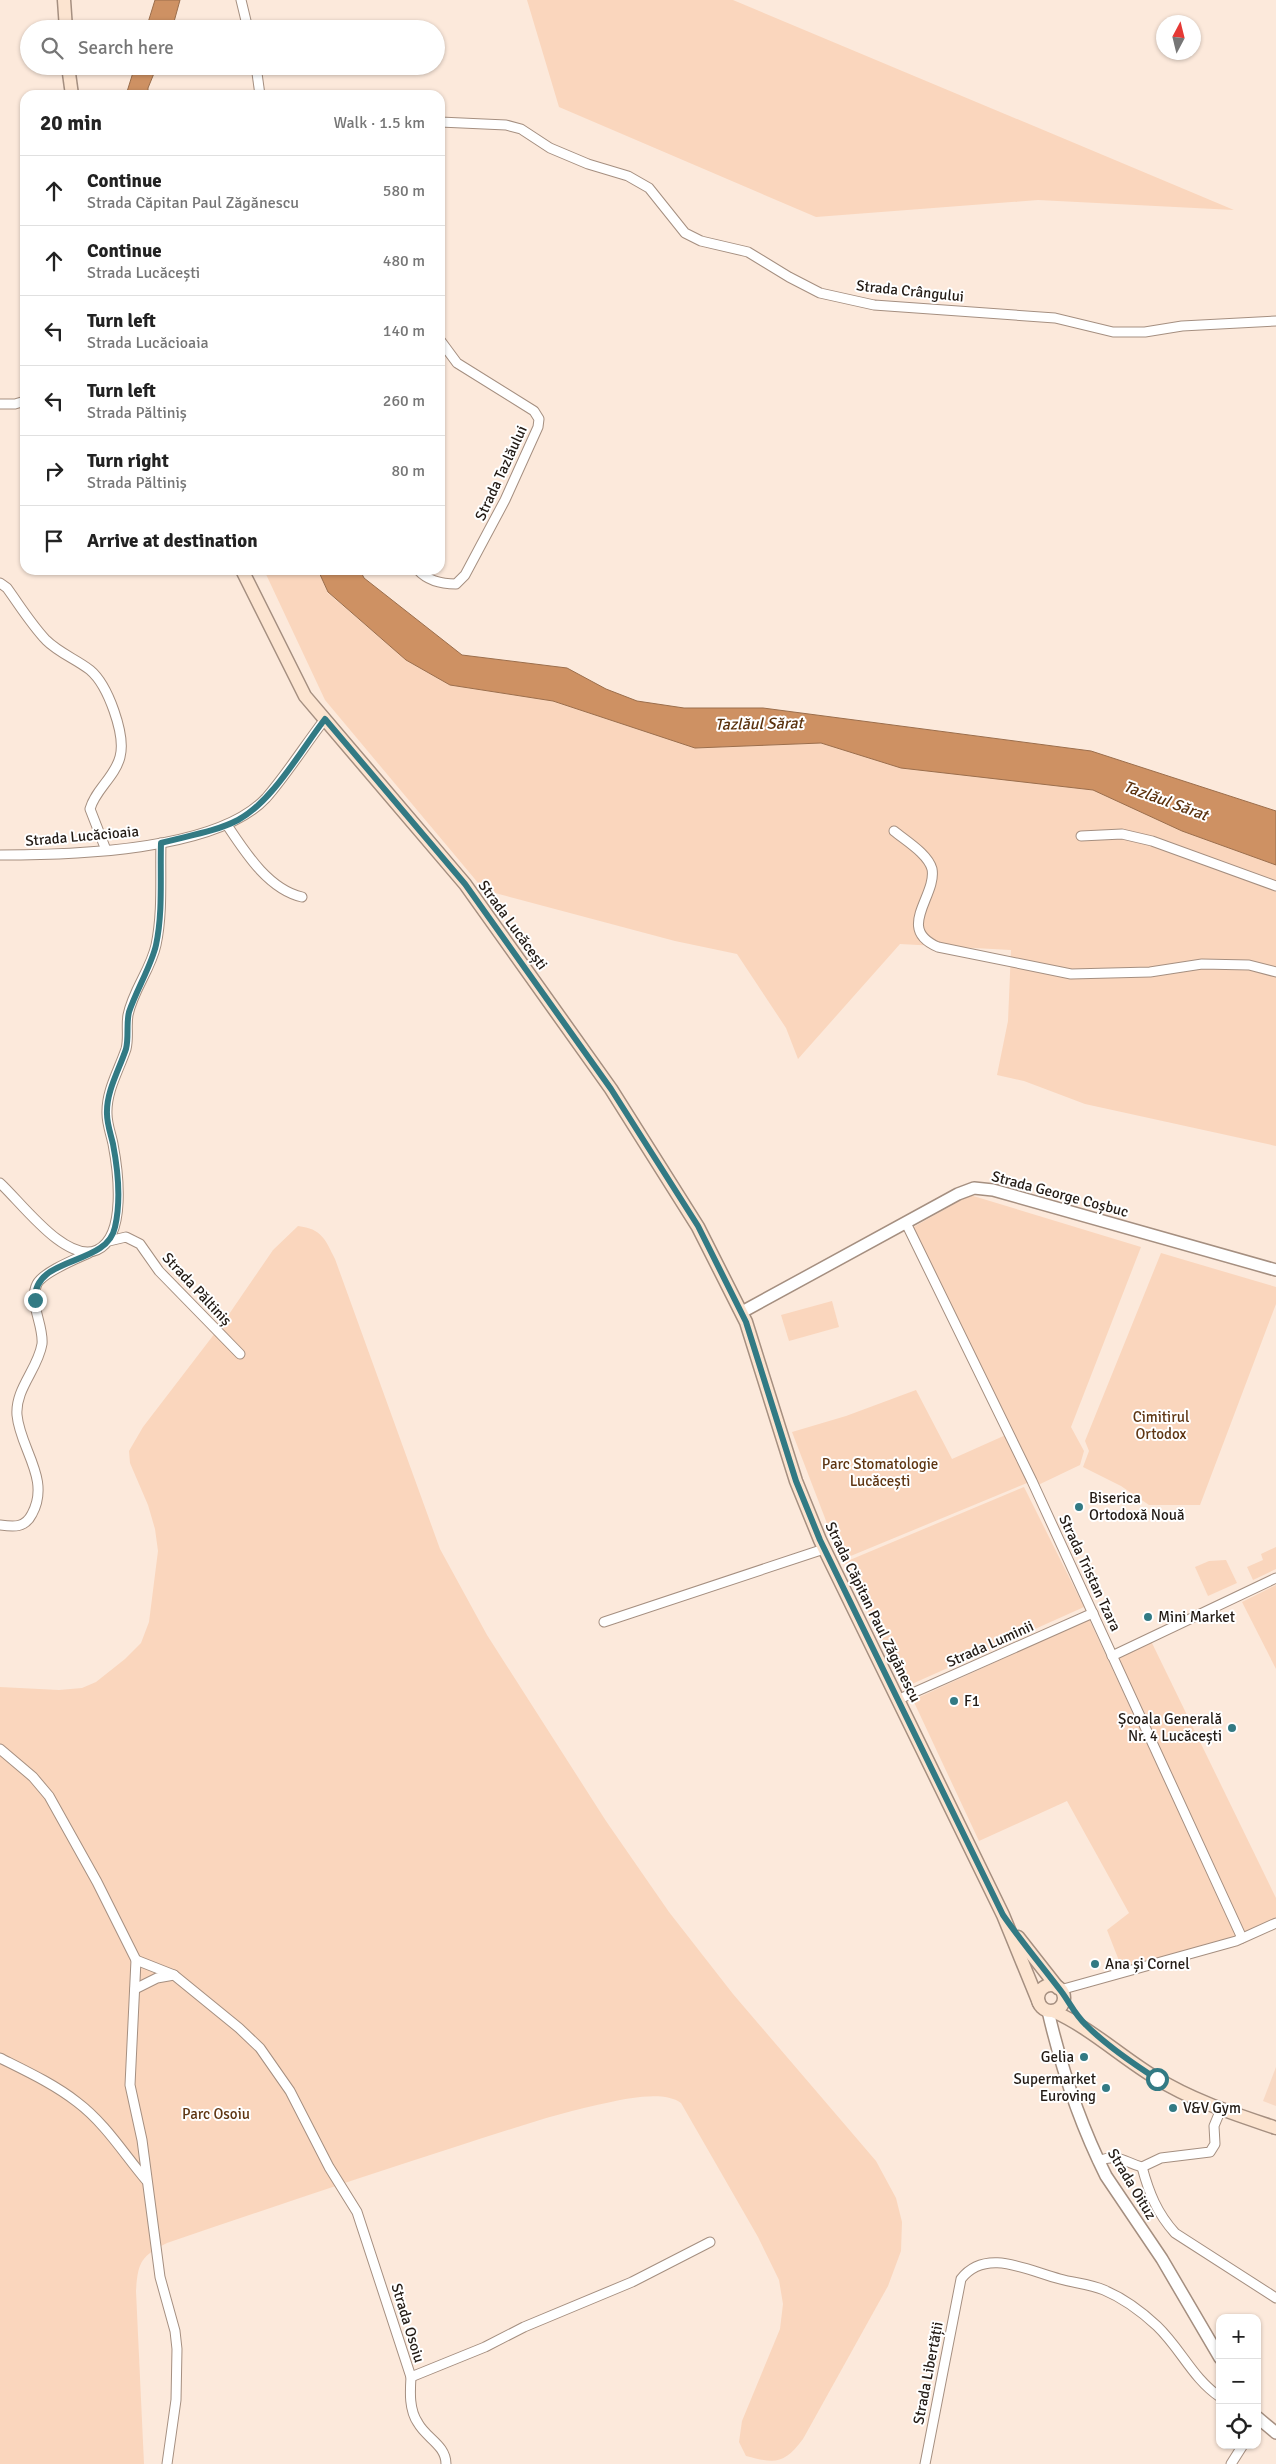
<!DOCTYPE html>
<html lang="en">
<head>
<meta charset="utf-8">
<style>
  :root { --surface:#fff; --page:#f6f6f6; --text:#222; --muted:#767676; --line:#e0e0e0 }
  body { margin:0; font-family:Signika,sans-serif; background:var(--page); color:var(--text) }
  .controls { position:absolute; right:15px; bottom:15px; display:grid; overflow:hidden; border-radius:10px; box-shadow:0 1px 4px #0004 }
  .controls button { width:45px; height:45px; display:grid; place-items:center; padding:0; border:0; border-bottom:1px solid var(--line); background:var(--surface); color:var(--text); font:25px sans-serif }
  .compass { position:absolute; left:1156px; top:15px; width:45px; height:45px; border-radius:50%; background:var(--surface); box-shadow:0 1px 4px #0004; rotate:7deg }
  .stop { position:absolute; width:15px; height:15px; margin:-11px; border:4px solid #327a84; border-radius:50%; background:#fff }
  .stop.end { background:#327a84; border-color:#fff; box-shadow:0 1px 5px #0008 }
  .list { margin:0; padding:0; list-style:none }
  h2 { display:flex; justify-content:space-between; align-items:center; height:65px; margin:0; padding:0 20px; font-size:21px }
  h2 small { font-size:16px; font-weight:400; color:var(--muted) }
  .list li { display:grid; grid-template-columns:32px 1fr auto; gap:15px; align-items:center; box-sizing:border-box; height:70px; padding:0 20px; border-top:1px solid var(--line) }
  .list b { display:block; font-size:19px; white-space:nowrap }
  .list p { margin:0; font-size:16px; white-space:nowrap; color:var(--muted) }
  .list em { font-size:16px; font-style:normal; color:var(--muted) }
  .icon { flex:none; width:28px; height:28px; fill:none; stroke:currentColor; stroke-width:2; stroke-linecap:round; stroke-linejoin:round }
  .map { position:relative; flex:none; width:1276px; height:2464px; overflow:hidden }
  .search { position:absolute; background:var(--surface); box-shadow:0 1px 4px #0004; left:20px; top:20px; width:425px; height:55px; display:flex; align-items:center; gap:12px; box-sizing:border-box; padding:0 18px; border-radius:28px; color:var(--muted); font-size:19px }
  .panel { position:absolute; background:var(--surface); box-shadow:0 1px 4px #0004; left:20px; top:90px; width:425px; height:485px; border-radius:15px }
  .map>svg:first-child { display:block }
  .built { fill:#f8d9c4 }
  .green { fill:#fad6bd }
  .water { fill:#ce9163; stroke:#9b6e4c }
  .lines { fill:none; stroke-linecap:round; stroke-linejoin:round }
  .minor-casing { stroke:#a58f80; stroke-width:11 }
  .tertiary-casing { stroke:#a58f80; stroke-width:14 }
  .secondary-casing { stroke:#a58f80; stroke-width:15 }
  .minor { stroke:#fff; stroke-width:9 }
  .tertiary { stroke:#fff; stroke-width:11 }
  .secondary { stroke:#fce4d0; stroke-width:12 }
  .route { stroke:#327a84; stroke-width:6 }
  .poi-dot { fill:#327a84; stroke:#fff; stroke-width:2 }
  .labels { text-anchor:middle; stroke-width:4; stroke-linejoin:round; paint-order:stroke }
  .street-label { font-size:15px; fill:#231b15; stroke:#fff }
  .park-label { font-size:15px; fill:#5f3613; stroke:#fff }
  .poi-label { font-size:15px; fill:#231b15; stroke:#fff; text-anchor:start }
  .water-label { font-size:16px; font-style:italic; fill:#5b320e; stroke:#fff }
</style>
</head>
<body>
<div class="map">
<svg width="1276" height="2464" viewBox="0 0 1276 2464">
  <rect width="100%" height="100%" fill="#fce9db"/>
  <path class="built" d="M1276,2067V2106L1263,2101Z"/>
  <g class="green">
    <path d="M527,0H733L1234,210L1038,200L816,217L559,107Z"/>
    <path d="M264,570H318L328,593L406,660L450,685L553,701L695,748L821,743L901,768L1093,790L1182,831L1276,865V1146L1085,1104L1024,1081L997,1075L1008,1021L1011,950L900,944L798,1059L786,1028L737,954L675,941L484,890L325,700Z"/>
    <path d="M970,1195L1141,1247L1071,1427L1084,1451L1080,1465L1036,1486L910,1229Z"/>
    <path d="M298,1226C322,1229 325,1239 335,1259L440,1549L487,1635L606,1821L669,1912L733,1994L876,2161L896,2198L902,2222L901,2251L888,2286L803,2439C784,2464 776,2464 746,2456L739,2442L742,2421L780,2329L783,2304L779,2280L758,2237L681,2103C665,2091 630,2098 611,2102C559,2112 509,2130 458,2146C361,2177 264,2210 167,2243C141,2256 138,2262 136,2291L144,2464H0V1687L59,1690L82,1688L96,1682L125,1659L141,1643L149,1622L158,1551L155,1529L148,1505L130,1463L129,1451L143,1427L225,1320L273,1250Z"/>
    <path d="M1161,1253L1276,1287V1304L1200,1505H1149L1121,1486L1083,1467L1089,1451L1085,1441Z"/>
    <path d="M832,1301L839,1327L789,1341L781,1315Z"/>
    <path d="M916,1390L952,1459L1008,1434L1032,1481L841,1560L792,1432L846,1416Z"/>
    <path d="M1024,1487L1084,1607L903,1688L845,1562Z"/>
    <path d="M1276,1547V1569L1253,1580L1247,1567L1263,1560L1261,1554Z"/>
    <path d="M1226,1560L1237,1583L1208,1596L1195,1567L1209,1561Z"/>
    <path d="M1276,1585V1669L1242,1602Z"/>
    <path d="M1089,1619L1237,1936L1123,1971L1107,1930L1129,1913L1067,1801L979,1841L913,1700Z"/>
    <path d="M1151,1641L1276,1898V1918L1244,1932L1117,1659Z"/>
  </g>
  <g class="water">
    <path d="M155,0H180L172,29H146Z"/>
    <path d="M135,66H157L148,88V95H126Z"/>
    <path d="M318,570H360L364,578L462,655L567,668L606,689L637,701L684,708H763L1091,751L1276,811V865L1182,831L1093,790L901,768L821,743L695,748L553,701L450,685L406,660L328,592Z"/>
  </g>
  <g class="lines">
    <defs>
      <g id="minor">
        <path d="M241,0L248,29"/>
        <path d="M256,66L260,95"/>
        <path d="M440,122L506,125L521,129L550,148L588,164L628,176L649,188L685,233L701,241L748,252L789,277L820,293L874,305L1055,318L1113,332H1145L1182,326L1276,321"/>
        <path d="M0,404H15L25,401"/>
        <path d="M418,570C428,581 441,584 456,584L465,575L505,500L538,427L539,419L534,411L457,363L440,340"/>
        <path d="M0,583L7,588C20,606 31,624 46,640C59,653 76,659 90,670C108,685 126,735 120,757C115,777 95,790 90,809L106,850"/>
        <path d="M227,825C245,852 268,889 302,897"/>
        <path d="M894,831C906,841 928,854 932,869C937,896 895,929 938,947L1071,974L1150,972L1202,964L1249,965L1276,972"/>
        <path d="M1081,836L1122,834L1152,841L1276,886"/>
        <path d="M0,855C70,855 216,852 266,798C287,774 305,745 325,719"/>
        <path d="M0,1183C21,1202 66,1264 97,1250C127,1236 118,1170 113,1144C111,1134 107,1124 107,1114C106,1091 119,1070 126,1049C129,1038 126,1026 128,1015C133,990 151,969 156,945C163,912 160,876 161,843"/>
        <path d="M906,1223L1032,1481L1242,1938"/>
        <path d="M109,1241L126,1237L140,1244L159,1271L240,1354"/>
        <path d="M0,1525C14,1527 25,1528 32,1514C51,1479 20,1449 17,1415C15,1389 38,1369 42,1344C44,1325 28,1302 37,1284C43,1272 76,1259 89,1253"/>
        <path d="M604,1622L824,1549"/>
        <path d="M1112,1656L1276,1578"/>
        <path d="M897,1700L1093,1613"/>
        <path d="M0,1749L33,1777L49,1796L97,1882L136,1960L130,2085L142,2140L160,2277L175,2331L177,2349L176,2400L167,2464"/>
        <path d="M136,1960L174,1975L239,2028L260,2048L290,2091L329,2167L357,2212L411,2377C410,2392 409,2410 418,2423C426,2438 446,2445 446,2464"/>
        <path d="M135,1989L157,1978L174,1975"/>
        <path d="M1060,1990L1236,1941L1276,1923"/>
        <path d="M0,2058C26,2071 54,2084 77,2102C105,2123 124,2154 146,2180"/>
        <path d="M1098,2161C1120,2153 1123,2162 1142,2167L1161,2158L1210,2152L1215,2144L1214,2126L1221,2109"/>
        <path d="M1142,2167C1149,2193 1157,2213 1175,2233L1276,2298"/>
        <path d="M411,2377L485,2347L524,2327L632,2282L710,2242"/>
        <path d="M925,2464L961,2279C986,2247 1028,2271 1060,2279C1074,2283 1090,2284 1104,2290C1123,2298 1142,2312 1157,2326C1181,2349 1193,2379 1220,2397"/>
        <path d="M1231,2464L1243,2445"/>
      </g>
      <g id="tertiary">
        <path d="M742,1312L958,1194L974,1188L993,1190L1276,1270"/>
        <path d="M1048,2011C1061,2067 1080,2124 1106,2176L1162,2259L1220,2358"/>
        <path d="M1257,2417L1276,2433"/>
      </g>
      <g id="secondary">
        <path d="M64,0L66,29"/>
        <path d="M68,66L72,95"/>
        <path d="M242,570L305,696L465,884L611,1089L698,1227L746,1322L796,1481L820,1540L1003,1915L1039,2003"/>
        <path d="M1018,1937L1058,1988"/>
        <circle cx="1051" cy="1998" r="13"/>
        <path d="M1053,2011C1091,2028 1121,2057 1156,2078C1193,2101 1235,2114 1276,2128"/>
      </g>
    </defs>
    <use href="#minor" class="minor-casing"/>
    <use href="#tertiary" class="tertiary-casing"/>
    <use href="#secondary" class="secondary-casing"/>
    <use href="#minor" class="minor"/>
    <use href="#tertiary" class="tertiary"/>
    <use href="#secondary" class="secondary"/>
  </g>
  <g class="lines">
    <path class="route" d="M35,1300C33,1255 107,1267 115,1227C121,1201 118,1170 113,1144C111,1135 107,1124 107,1114C106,1092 119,1070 126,1049C129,1037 126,1024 129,1012C136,991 152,964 156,945C163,913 160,876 161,843C186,836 215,832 238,820C273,801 301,750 325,719L465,884L611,1089L698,1226L746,1322L796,1481L820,1540L1003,1915C1021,1941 1042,1966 1061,1991C1070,2003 1075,2015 1086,2025C1107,2046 1132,2063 1157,2079"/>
  </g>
  <g class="poi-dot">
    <circle cx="1079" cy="1507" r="5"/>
    <circle cx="1148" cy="1617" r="5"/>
    <circle cx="954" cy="1701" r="5"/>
    <circle cx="1232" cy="1728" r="5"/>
    <circle cx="1095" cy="1964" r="5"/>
    <circle cx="1084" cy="2057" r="5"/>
    <circle cx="1106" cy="2088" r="5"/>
    <circle cx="1173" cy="2108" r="5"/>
  </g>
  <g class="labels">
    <g class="street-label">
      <text transform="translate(910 291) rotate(6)" y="5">Strada Crângului</text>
      <text transform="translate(501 473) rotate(-65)" y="5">Strada Tazlăului</text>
      <text transform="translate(82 836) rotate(-5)" y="5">Strada Lucăcioaia</text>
      <text transform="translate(513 925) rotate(54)" y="5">Strada Lucăcești</text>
      <text transform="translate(1060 1194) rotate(15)" y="5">Strada George Coșbuc</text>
      <text transform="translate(197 1289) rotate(47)" y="5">Strada Păltiniș</text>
      <text transform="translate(1090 1573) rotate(65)" y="5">Strada Tristan Tzara</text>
      <text transform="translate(873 1612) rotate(64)" y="5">Strada Căpitan Paul Zăgănescu</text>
      <text transform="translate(990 1644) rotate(-24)" y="5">Strada Luminii</text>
      <text transform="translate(1132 2184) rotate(59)" y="5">Strada Oituz</text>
      <text transform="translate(408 2323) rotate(73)" y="5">Strada Osoiu</text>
      <text transform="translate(928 2373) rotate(-79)" y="5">Strada Libertății</text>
    </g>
    <g class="park-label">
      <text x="1161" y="1422">Cimitirul<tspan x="1161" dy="17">Ortodox</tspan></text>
      <text x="880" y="1469">Parc Stomatologie<tspan x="880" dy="17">Lucăcești</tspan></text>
      <text x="216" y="2119">Parc Osoiu</text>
    </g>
    <g class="poi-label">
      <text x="1089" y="1503">Biserica<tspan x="1089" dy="17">Ortodoxă Nouă</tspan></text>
      <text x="1158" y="1622">Mini Market</text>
      <text x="964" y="1706">F1</text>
      <text x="1222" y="1724" text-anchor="end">Școala Generală<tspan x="1222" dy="17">Nr. 4 Lucăcești</tspan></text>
      <text x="1105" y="1969">Ana și Cornel</text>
      <text x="1074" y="2062" text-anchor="end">Gelia</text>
      <text x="1096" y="2084" text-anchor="end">Supermarket<tspan x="1096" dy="17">Euroving</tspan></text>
      <text x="1183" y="2113">V&amp;V Gym</text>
    </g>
    <g class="water-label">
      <text transform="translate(759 723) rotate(-1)" y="6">Tazlăul Sărat</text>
      <text transform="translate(1166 800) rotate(20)" y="6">Tazlăul Sărat</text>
    </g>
  </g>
</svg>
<div class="controls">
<button>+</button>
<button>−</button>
<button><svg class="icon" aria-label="locate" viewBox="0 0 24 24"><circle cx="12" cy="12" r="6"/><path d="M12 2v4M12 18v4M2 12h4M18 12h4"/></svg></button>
</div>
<svg class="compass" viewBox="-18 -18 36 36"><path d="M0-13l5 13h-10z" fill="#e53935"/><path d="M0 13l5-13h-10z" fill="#767676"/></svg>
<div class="stop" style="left:1157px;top:2079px"></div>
<div class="stop end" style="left:35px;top:1300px"></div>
<div class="search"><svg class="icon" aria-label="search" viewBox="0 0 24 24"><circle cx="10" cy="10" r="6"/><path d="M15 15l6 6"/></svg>Search here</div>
<section class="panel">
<h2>20 min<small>Walk · 1.5 km</small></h2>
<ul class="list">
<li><svg class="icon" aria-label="ahead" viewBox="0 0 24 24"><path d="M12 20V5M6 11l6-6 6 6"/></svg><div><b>Continue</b><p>Strada Căpitan Paul Zăgănescu</p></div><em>580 m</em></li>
<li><svg class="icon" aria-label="ahead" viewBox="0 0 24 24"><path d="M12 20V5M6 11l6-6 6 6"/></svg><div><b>Continue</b><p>Strada Lucăcești</p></div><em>480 m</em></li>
<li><svg class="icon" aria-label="left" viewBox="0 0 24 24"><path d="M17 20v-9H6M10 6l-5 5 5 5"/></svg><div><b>Turn left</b><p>Strada Lucăcioaia</p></div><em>140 m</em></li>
<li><svg class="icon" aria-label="left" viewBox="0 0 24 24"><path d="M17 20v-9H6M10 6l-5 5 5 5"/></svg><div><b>Turn left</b><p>Strada Păltiniș</p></div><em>260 m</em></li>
<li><svg class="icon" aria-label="right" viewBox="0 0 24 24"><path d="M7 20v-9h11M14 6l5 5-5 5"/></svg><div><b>Turn right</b><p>Strada Păltiniș</p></div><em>80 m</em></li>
<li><svg class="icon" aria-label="arrive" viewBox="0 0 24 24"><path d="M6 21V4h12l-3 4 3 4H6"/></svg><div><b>Arrive at destination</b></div></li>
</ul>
</section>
</div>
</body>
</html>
